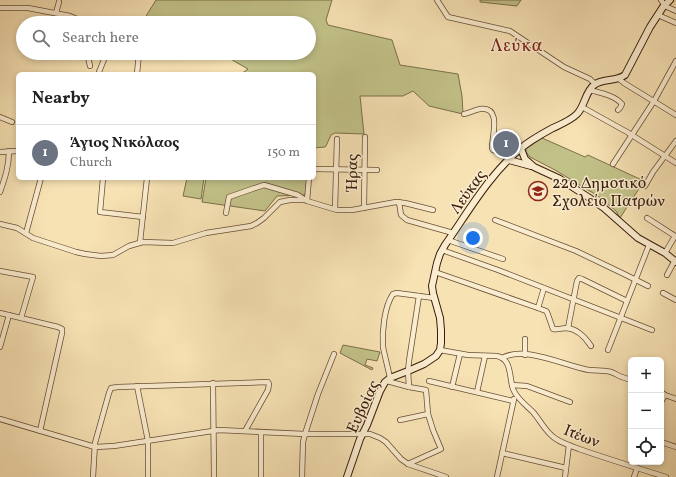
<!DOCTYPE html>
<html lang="en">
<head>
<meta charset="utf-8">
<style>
  :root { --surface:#fff; --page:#f6f6f6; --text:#222; --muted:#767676; --line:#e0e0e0; --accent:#b45309 }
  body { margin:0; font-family:Vollkorn,serif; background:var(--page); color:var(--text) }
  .controls { position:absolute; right:12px; bottom:12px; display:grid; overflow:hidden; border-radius:6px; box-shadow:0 2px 6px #0003 }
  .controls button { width:36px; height:36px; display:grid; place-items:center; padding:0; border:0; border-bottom:1px solid var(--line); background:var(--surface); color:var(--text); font:20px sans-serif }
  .you { position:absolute; left:473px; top:238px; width:14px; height:14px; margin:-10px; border:3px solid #fff; border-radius:50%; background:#1a73e8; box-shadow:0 0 0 6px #1a73e833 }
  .badge { display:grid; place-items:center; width:26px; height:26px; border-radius:50%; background:var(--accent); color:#fff; font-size:13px; font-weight:700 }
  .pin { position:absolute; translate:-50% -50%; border:2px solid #fff; box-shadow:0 1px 4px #0006 }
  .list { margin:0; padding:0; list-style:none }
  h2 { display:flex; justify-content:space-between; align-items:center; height:52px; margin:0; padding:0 16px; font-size:17px }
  h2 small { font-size:13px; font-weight:400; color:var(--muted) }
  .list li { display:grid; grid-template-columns:26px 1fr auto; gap:12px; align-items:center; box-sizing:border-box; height:56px; padding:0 16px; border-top:1px solid var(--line) }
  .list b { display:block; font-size:15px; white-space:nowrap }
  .list p { margin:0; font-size:13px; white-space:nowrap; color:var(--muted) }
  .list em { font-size:13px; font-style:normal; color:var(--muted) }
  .icon { flex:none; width:22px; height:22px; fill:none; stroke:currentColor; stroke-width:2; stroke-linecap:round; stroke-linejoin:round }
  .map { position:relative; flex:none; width:676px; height:477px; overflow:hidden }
  .search { position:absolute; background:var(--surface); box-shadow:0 2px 6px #0003; left:16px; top:16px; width:300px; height:44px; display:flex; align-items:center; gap:10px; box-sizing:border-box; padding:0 14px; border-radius:22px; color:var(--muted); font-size:15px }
  .panel { position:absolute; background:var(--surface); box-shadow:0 2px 6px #0003; left:16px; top:72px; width:300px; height:108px; border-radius:6px }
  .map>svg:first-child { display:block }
  .green { fill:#c2c289; stroke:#7c6f4a }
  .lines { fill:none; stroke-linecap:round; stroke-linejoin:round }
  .street-casing { stroke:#674e36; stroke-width:6 }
  .secondary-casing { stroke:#371c0c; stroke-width:8 }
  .street { stroke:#faecce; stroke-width:4.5 }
  .secondary { stroke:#faecce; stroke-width:6 }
  .labels { text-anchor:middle; stroke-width:3; stroke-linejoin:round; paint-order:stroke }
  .street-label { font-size:16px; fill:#371c0c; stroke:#faecce }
  .poi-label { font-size:16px; fill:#371c0c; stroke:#faecce; text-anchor:start }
  .quarter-label { font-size:18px; letter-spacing:1px; fill:#7a1f14; stroke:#faecce }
</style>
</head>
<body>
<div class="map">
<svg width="676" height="477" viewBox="0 0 676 477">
  <rect width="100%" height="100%" fill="#f7e2b4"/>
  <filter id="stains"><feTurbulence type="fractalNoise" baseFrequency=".005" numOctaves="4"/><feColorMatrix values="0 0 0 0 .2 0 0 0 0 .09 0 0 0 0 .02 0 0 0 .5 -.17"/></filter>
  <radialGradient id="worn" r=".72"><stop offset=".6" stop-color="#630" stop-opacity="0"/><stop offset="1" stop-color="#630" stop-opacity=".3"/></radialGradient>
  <g class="green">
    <path d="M156,0H332L326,20L328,25L392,40L400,65L458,74L462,96L463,114L429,106L413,91L403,96H360L364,134L335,133L331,135L326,146L325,147L314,148V74H241L248,69L220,53H309V23H143C146,14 151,9 156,0Z"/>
    <path d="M480,0H521L517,6L480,2Z"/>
    <path d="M542,138L585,157L588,155L644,181L620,218L616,211L598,196L555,170L530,157L526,152V149Z"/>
    <path d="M187,178H204L201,199L183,196Z"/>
    <path d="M206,178H307L306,195L277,196L265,211L202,202Z"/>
    <path d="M343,345L380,352L377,361L367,359L365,365L373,368L372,370L340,353Z"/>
  </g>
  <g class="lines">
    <defs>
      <g id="street">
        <path d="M437,0L448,17L510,31L564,67L590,79L595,84"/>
        <path d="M661,0L665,6L676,11"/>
        <path d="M0,8H28L70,16L86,23"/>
        <path d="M56,13L59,2"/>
        <path d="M658,15L676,23"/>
        <path d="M129,23L137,20V23"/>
        <path d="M87,53L90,66"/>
        <path d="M99,72L105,57L107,53"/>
        <path d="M137,74L139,53"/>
        <path d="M619,79L624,83L676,115"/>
        <path d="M590,90C600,93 614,95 622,104L620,108L618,110"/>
        <path d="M582,107L627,132L676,163"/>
        <path d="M464,114C470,113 474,110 480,109C502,106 492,136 492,148L493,150L511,157"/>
        <path d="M0,117L12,122"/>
        <path d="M0,152L18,151"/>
        <path d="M613,164L654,101L676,61"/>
        <path d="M314,169L377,170"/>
        <path d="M103,178L100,212L143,217"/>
        <path d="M645,186L653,172L676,141"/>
        <path d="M0,192C5,178 9,166 9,151"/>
        <path d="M307,201L309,178"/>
        <path d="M399,202L401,215L407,220L453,233"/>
        <path d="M364,208L365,137"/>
        <path d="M335,209L337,139"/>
        <path d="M226,213L229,197L252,189L264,185L298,195L307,201L337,210H352L396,202L405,203L433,210"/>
        <path d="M647,218L675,236L665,253"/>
        <path d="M495,220L576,251L624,274L648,286"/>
        <path d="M0,224L17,228L33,238L76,252L85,254L101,256L113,255L129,246L143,242L173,243L206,233L251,226L257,223L264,218L280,202L290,200H306"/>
        <path d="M26,233L41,178"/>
        <path d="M448,240L503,259"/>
        <path d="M140,242L147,178"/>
        <path d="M442,250L498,270L652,330"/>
        <path d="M0,271L33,277L21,318"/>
        <path d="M435,272L538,308L544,288"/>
        <path d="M667,275L675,260"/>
        <path d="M663,293L676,300"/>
        <path d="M538,308L546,311L547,312L553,329C558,330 562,328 567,328C578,329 585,337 591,346"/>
        <path d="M0,313L58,327L62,329V333L40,431"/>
        <path d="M568,328L577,281L579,278L582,279L627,301"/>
        <path d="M0,347L9,315"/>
        <path d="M440,350L468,355L497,356C512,359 509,377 513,389C517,399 526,405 533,412C539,419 543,427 550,434C557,442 569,445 579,449C608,459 637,468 666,477"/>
        <path d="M608,350L649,245"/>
        <path d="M525,355V339"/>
        <path d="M502,358C525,345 565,366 589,370C597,371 604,370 611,372C615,373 618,376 622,377C625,378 628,379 631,380"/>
        <path d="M390,378C388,368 385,357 383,347C382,332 384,307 393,294L397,293L434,298"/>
        <path d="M387,381L409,387"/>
        <path d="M429,381L513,401"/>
        <path d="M213,383L214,477"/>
        <path d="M512,385L527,386L570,402"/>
        <path d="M137,386L148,441V477"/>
        <path d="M452,387L460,354"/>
        <path d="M477,392L485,356"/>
        <path d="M661,392L665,395L676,399"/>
        <path d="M661,402L665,395"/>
        <path d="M0,419L95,447L114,446L219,430L305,434H370L380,438L386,442L401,459L408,464L446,477"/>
        <path d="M400,420L428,414"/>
        <path d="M661,442L676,447"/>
        <path d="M502,453L566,468"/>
        <path d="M408,464L441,449L433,430L428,414L426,390L409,387L408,371L409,361L419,296"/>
        <path d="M93,477L95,443L109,393L111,388L118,387L268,382L269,384L268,390L245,431"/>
        <path d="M261,477V432"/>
        <path d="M302,477L303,442L305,434L318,394L334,354"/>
        <path d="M497,477L514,399"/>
        <path d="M565,477L569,445"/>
        <path d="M634,477L637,468"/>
      </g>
      <g id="secondary">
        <path d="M521,149L525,159L534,167L560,179L588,197L604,208L638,238L665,253L676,262"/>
        <path d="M509,160L531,166"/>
        <path d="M347,477L360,439L367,425L380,391L385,382L390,378L408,371L424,364L436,356L440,350L441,343V330L440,318L433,293L432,286L437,263L440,254L445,245C468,212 489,175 520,149C529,141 540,135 551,129C559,125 570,121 577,114C585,106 585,92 594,85C602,78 616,82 625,75L650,27L663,7L670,0"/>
      </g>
    </defs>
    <use href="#street" class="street-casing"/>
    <use href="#secondary" class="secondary-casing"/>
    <use href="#street" class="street"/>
    <use href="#secondary" class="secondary"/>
  </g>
  <defs>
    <symbol id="school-ring" viewBox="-11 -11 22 22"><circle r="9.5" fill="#faecce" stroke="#8f2418" stroke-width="1.5"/><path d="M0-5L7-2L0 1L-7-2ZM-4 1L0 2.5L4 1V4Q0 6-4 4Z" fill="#8f2418"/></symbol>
  </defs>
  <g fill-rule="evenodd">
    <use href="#school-ring" x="527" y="180" width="22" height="22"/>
  </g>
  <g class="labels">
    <g class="street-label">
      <text transform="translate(351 172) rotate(-89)" y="6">Ήρας</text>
      <text transform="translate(467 191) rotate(-54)" y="6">Λεύκας</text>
      <text transform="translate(362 406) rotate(-65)" y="6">Ευβοίας</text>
      <text transform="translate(582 435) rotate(22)" y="6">Ιτέων</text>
    </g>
    <g class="poi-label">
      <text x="552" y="188">22ο Δημοτικό<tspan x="552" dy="18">Σχολείο Πατρών</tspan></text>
    </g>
    <g class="quarter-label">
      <text x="517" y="51">Λεύκα</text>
    </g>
  </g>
  <rect width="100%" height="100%" filter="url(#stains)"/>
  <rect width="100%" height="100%" fill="url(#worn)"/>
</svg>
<div class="controls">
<button>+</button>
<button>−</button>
<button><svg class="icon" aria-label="locate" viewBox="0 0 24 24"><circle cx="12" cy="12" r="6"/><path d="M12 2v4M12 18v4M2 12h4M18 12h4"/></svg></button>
</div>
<div class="you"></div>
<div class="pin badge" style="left:506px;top:144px;background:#6b7280">1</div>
<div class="search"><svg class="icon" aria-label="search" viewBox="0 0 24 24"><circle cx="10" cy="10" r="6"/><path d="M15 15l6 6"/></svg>Search here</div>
<section class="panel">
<h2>Nearby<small></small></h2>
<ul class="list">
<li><span class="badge" style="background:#6b7280">1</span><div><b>Άγιος Νικόλαος</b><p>Church</p></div><em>150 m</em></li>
</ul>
</section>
</div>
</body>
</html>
